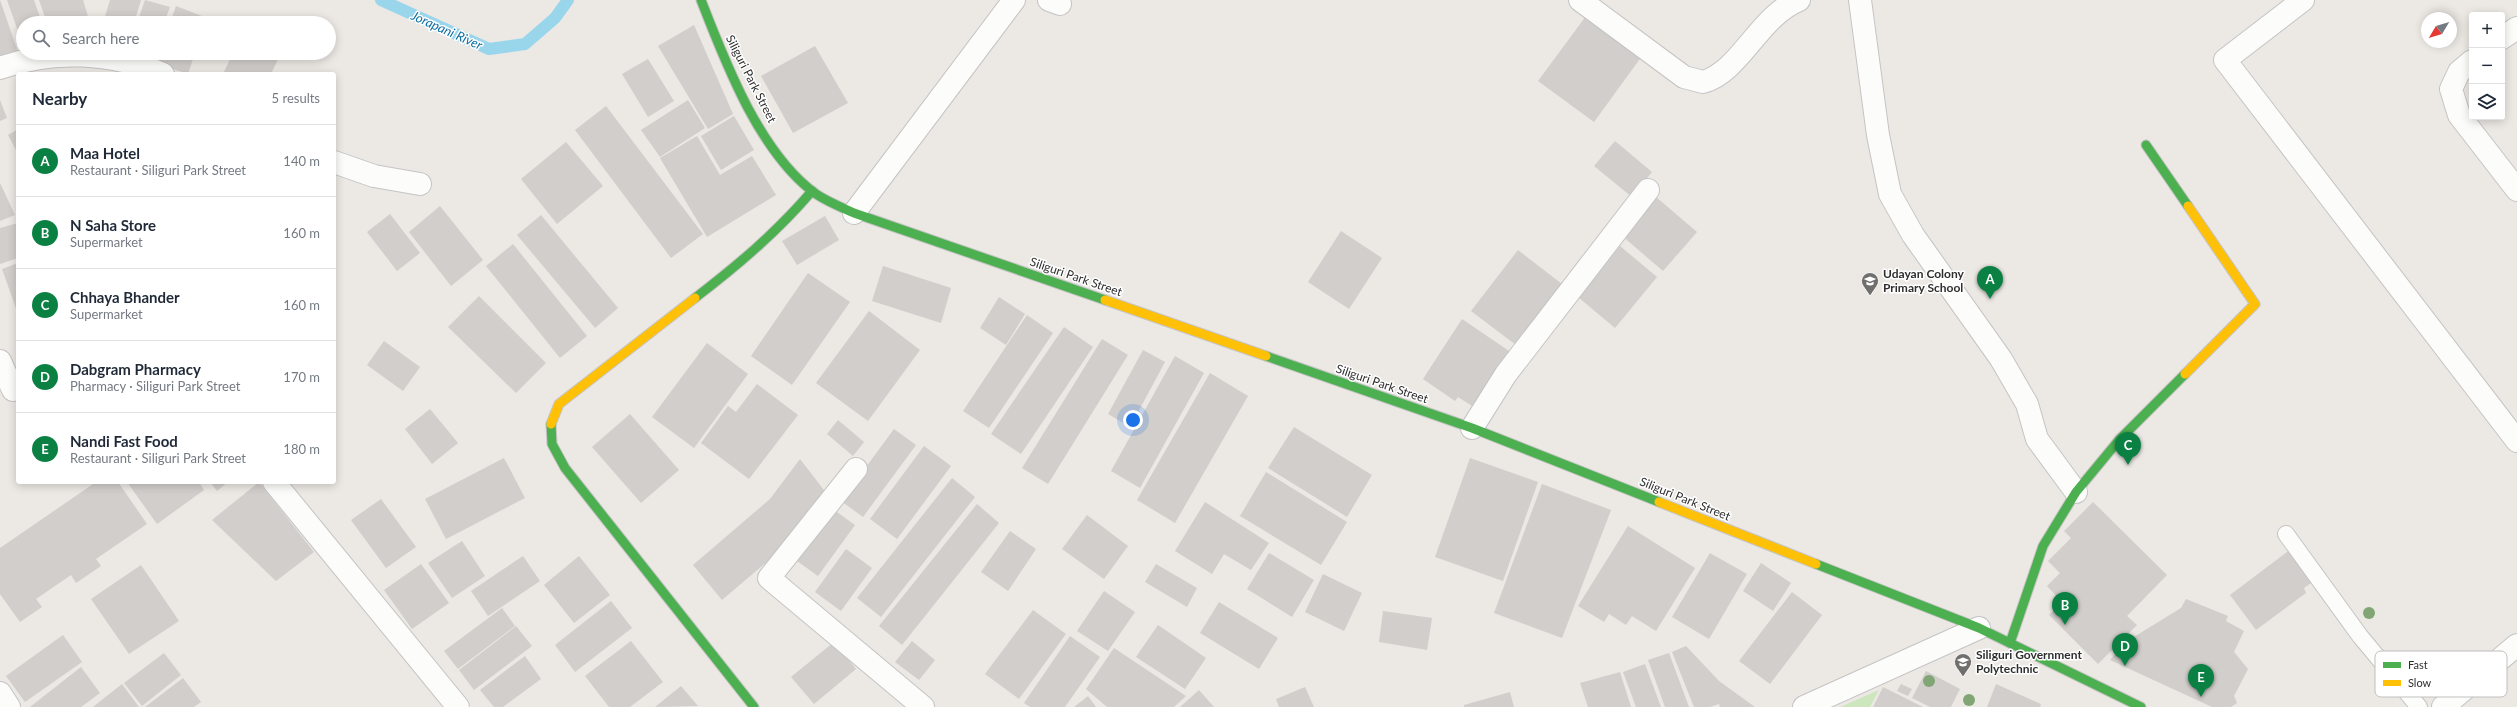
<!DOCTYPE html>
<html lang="en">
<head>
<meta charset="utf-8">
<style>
  :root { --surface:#fff; --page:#f6f6f7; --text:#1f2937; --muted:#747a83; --line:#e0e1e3; --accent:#0b8043 }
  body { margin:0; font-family:Lato,sans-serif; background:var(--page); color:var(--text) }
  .controls { position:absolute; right:12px; top:12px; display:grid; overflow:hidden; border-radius:4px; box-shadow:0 2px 10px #0003 }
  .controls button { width:36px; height:36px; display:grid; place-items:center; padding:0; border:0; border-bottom:1px solid var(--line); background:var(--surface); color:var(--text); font:20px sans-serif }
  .compass { position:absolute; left:2421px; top:12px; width:36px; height:36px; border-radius:50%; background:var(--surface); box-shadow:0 2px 10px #0003; rotate:232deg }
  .you { position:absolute; left:1133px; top:420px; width:14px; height:14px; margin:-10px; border:3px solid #fff; border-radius:50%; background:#1a73e8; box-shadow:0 0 0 6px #1a73e833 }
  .badge { display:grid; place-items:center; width:26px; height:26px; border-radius:50%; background:var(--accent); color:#fff; font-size:13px; font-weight:700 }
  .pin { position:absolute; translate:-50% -33px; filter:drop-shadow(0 1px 2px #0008) }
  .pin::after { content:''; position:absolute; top:21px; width:14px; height:12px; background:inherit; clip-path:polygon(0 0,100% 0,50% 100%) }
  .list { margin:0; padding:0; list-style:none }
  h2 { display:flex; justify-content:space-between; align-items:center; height:52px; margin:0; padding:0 16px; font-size:17px }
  h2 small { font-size:13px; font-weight:400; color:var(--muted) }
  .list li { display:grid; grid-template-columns:26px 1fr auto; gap:12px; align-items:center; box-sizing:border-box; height:72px; padding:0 16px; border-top:1px solid var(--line) }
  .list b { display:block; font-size:15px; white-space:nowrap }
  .list p { margin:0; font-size:13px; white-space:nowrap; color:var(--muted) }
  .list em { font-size:13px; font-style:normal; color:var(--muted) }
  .icon { flex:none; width:22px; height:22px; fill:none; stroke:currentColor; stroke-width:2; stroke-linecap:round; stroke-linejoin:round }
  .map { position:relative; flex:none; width:2517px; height:707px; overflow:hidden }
  .search { position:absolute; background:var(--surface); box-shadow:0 2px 10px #0003; left:16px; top:16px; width:320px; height:44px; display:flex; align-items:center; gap:10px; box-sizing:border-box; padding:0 14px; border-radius:22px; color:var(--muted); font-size:15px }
  .panel { position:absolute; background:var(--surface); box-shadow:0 2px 10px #0003; left:16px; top:72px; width:320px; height:412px; border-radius:4px }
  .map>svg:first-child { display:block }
  .green { fill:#cee6be }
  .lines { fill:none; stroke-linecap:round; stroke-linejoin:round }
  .stream { stroke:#99d6ec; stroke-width:12 }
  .building { fill:#d1cecb }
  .lane-casing { stroke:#c5c4c5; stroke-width:18 }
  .street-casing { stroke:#c5c4c5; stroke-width:24 }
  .fast-casing { stroke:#c5c4c5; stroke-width:11 }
  .slow-casing { stroke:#c5c4c5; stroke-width:11 }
  .lane { stroke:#fcfcfb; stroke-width:16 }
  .street { stroke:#fcfcfb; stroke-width:22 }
  .fast { stroke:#4caf50; stroke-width:9 }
  .slow { stroke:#ffc107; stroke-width:9 }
  .tree { fill:#82a575 }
  .labels { text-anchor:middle; stroke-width:3; stroke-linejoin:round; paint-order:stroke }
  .street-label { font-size:12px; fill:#2e2e2e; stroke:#fff }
  .poi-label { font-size:12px; font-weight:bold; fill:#2e2e2e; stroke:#fff; text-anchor:start }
  .water-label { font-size:13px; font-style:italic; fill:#0d6fa3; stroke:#fff }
  .key { fill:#fff; stroke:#c0c0c0; stroke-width:1 }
  .key-label { font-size:11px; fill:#2e2e2e }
</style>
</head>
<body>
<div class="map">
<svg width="2517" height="707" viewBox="0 0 2517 707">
  <rect width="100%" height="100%" fill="#ece8e4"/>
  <path class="green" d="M1879,690L1870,707H1840Z"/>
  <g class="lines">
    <path class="stream" d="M381,0L489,49L525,44L555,18L568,0"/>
  </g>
  <g class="building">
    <path d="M0,0L19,55L0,61Z"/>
    <path d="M7,0H34L42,23H23V45Z"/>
    <path d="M39,0H83L90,23H47Z"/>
    <path d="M110,0H141L134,23H103Z"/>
    <path d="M145,0L170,7L164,23H137Z"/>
    <path d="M176,6L207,18L206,23H170Z"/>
    <path d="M1586,16L1642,56L1594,122L1538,81Z"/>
    <path d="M694,25L733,114L708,129L658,46Z"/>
    <path d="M815,46L848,103L793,133L761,76Z"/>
    <path d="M132,53H154L151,60Z"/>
    <path d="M159,53H195L188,74L156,63Z"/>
    <path d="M233,53H281L271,74H223Z"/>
    <path d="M648,59L674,101L648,117L622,74Z"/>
    <path d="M0,100L7,118L0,121Z"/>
    <path d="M688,100L705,128L660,157L641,130Z"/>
    <path d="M606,106L703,234L671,258L575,130Z"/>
    <path d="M734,116L754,150L721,170L701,136Z"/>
    <path d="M18,129V154L8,135Z"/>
    <path d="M697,136L720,175L752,156L776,195L707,237L660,158Z"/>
    <path d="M1615,141L1652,172L1632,197L1594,166Z"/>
    <path d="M566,142L603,186L557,224L521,179Z"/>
    <path d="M0,183L15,215L0,221Z"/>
    <path d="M1656,197L1697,232L1663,271L1621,235Z"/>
    <path d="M440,206L483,260L451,286L409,232Z"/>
    <path d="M390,214L420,253L397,271L367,232Z"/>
    <path d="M541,215L618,308L595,328L517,235Z"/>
    <path d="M825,216L839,240L797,265L782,241Z"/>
    <path d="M18,223V258L0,264V228Z"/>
    <path d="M1341,231L1382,258L1349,309L1308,282Z"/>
    <path d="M513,244L587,336L560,358L486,266Z"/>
    <path d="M1620,246L1657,277L1615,328L1578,297Z"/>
    <path d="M1518,250L1562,284L1516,345L1471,311Z"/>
    <path d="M18,263V314L2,269Z"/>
    <path d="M883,266L951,288L941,323L872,301Z"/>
    <path d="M808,273L850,302L792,385L751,356Z"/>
    <path d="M479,296L546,363L516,393L448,327Z"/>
    <path d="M999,297L1025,314L1006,345L980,328Z"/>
    <path d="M869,311L920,350L868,421L816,383Z"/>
    <path d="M1027,315L1053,333L989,428L963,411Z"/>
    <path d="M1462,319L1509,351L1472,406L1458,397L1455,401L1423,379Z"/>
    <path d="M1064,327L1093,347L1021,454L991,434Z"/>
    <path d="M1102,339L1128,355L1048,484L1022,468Z"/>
    <path d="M384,341L420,367L403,391L367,365Z"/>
    <path d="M707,343L748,374L694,448L652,417Z"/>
    <path d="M1143,350L1165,362L1130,427L1108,414Z"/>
    <path d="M1175,356L1204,373L1140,488L1111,471Z"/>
    <path d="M1210,373L1248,396L1175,523L1137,500Z"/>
    <path d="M757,384L798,415L749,479L701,443L728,406L736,412Z"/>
    <path d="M430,409L458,443L432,464L405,429Z"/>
    <path d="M630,414L679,470L641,503L592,447Z"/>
    <path d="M838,420L864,442L853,456L827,434Z"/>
    <path d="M1294,427L1372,475L1347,517L1268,468Z"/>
    <path d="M894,429L916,445L863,517L841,501Z"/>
    <path d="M924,446L951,466L897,539L870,519Z"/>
    <path d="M504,458L525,498L446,539L425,499Z"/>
    <path d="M1470,458L1538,482L1503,581L1435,557Z"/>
    <path d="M800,459L827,494L796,537L722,600L693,565L770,499Z"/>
    <path d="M1266,472L1347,522L1321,565L1240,516Z"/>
    <path d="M952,478L975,497L881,617L857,598Z"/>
    <path d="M96,482H118L147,524L96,559L101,566L76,583L71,575L36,599L42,607L20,622L0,594V548Z"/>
    <path d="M127,482H199L204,490L157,524Z"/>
    <path d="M210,482H228L217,491Z"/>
    <path d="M259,482L314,552L276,581L212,520Z"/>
    <path d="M1542,484L1611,510L1562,638L1494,613Z"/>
    <path d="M381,499L416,547L386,568L351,520Z"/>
    <path d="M1205,502L1269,543L1251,570L1224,554L1212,574L1175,551Z"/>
    <path d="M2093,502L2167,575L2127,616L2137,625L2098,664L2049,615L2062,602L2047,586L2060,573L2048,561L2071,538L2064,531Z"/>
    <path d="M977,504L999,523L902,645L879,626Z"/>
    <path d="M834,510L855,525L818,576L797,561Z"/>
    <path d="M1087,515L1128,546L1104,579L1062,549Z"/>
    <path d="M1628,526L1695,568L1656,631L1632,616L1626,625L1609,614L1604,622L1578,606Z"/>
    <path d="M1010,531L1036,549L1008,591L981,572Z"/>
    <path d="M462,541L485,576L452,598L428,563Z"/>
    <path d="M846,549L872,568L841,611L815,592Z"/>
    <path d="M2291,549L2314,581L2304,588L2306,593L2256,630L2230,595Z"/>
    <path d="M1269,553L1314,580L1292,617L1247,589Z"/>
    <path d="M1710,553L1747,574L1709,639L1672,617Z"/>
    <path d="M523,556L540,581L488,616L471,591Z"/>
    <path d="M579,556L610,595L574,623L544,585Z"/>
    <path d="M1761,563L1791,583L1773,611L1743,591Z"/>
    <path d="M421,564L449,603L412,629L384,590Z"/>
    <path d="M1156,564L1197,588L1187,607L1145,582Z"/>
    <path d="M141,565L179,621L129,654L91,599Z"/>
    <path d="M1323,574L1362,593L1344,631L1305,612Z"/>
    <path d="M1104,591L1135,612L1108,651L1077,631Z"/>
    <path d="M1792,592L1822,615L1770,684L1739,661Z"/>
    <path d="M2186,599L2228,616L2226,621L2244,631L2234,652L2248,669L2234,696L2237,703L2231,707H2212L2110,660L2124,643L2181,608Z"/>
    <path d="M611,601L632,628L575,672L555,645Z"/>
    <path d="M1219,602L1278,638L1259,669L1200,633Z"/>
    <path d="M502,608L515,626L458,669L444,651Z"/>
    <path d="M1033,610L1066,634L1019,699L985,674Z"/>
    <path d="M1383,611L1432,618L1427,650L1379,642Z"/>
    <path d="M1158,625L1206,658L1185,689L1136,657Z"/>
    <path d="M516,626L532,646L474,690L459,670Z"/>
    <path d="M63,635L82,662L25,702L6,676Z"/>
    <path d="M1070,636L1100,657L1065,707H1030L1024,703Z"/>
    <path d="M631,641L663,682L630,707H609L585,676Z"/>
    <path d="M912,641L935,660L919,680L895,662Z"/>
    <path d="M834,642L856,669L814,704L791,677Z"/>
    <path d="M1686,646L1719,681L1755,707H1720L1719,704L1710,707H1694L1672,652Z"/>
    <path d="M1114,648L1186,696L1174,707H1107L1086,689Z"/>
    <path d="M164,653L181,675L142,706L124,683Z"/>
    <path d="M1669,653L1689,707H1665L1648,660Z"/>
    <path d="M525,656L541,679L503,707H494L480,690Z"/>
    <path d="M1645,664L1661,707H1636L1623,672Z"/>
    <path d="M81,667L100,693L81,707H30Z"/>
    <path d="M1926,671L1960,689L1951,707H1930L1912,698Z"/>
    <path d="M1620,672L1631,707H1588L1580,683Z"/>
    <path d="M183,678L201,702L194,707H145Z"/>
    <path d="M122,684L139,707H93Z"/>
    <path d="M1901,684L1912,689L1908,696L1897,691Z"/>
    <path d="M1996,684L2041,704L2040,707H1987Z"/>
    <path d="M681,686L698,706L655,707Z"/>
    <path d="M1305,687L1314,707H1279L1276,699Z"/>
    <path d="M1883,687L1923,707H1873Z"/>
    <path d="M1199,690L1214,707H1180Z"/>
    <path d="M1510,692L1514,707H1464V705Z"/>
    <path d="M1088,696L1096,707H1074Z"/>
  </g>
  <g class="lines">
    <defs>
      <path id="lane" d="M2286,534L2360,636L2419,707"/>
      <g id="street">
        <path d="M1049,0L1060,4"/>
        <path d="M1580,0L1684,77L1703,82C1740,72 1759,16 1799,0"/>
        <path d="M1860,0L1878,135L1890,194L1913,235L2001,359L2027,404L2037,439L2076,492"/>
        <path d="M2303,0L2225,60L2517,441"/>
        <path d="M2502,38L2517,28"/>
        <path d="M2472,61L2459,72L2451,89L2459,115L2517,190"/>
        <path d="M0,68C52,49 112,52 163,74"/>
        <path d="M334,162L374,176L420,184"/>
        <path d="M854,213L1014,0"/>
        <path d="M0,361L13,390"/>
        <path d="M1472,428L1506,374L1648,190"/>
        <path d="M856,469L769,578L923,707"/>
        <path d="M274,482L458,707"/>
        <path d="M0,693L9,707"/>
        <path d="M1804,707L1979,628"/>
        <path d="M2443,707L2517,645"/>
      </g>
      <g id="fast">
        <path d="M701,0C725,62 760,154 816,194C828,202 841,207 854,213L1105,300"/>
        <path d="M2146,145L2188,206"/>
        <path d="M695,298C738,265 777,232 812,191"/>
        <path d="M1266,356L1472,428L1659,502"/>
        <path d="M551,424L552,444L565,468L754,707"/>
        <path d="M1816,564L1979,628L2141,707"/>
        <path d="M2010,643L2043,546L2076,492L2119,440L2185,374"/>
      </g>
      <g id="slow">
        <path d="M1105,300L1266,356"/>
        <path d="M2185,374L2255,304L2188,206"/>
        <path d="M551,424L559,404L695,298"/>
        <path d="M1659,502L1816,564"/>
      </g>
    </defs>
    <use href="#lane" class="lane-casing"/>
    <use href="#street" class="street-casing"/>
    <use href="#fast" class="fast-casing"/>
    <use href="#slow" class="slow-casing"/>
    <use href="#lane" class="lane"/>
    <use href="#street" class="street"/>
    <use href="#fast" class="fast"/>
    <use href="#slow" class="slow"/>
  </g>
  <g class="tree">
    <circle cx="2369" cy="613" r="6"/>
    <circle cx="1929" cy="681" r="6"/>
    <circle cx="1969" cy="700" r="6"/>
  </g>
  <defs>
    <symbol id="school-pin" viewBox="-11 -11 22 30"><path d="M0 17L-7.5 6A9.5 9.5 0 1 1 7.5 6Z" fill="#706f6e" stroke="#fff"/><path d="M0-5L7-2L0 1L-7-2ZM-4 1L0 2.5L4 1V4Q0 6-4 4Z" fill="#fff"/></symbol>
    <symbol id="university-pin" viewBox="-11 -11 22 30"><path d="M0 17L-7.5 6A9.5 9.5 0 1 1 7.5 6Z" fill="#706f6e" stroke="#fff"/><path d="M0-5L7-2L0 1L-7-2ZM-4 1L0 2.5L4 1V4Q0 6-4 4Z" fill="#fff"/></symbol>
  </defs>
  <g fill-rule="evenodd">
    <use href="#school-pin" x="1860" y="271" width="20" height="27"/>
    <use href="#university-pin" x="1953" y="652" width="20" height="27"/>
  </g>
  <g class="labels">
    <g class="street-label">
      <text transform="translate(751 79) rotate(63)" y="4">Siliguri Park Street</text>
      <text transform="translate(1076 277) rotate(19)" y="4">Siliguri Park Street</text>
      <text transform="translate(1382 384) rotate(19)" y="4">Siliguri Park Street</text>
      <text transform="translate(1685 499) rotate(22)" y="4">Siliguri Park Street</text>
    </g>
    <g class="poi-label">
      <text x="1883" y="278">Udayan Colony<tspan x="1883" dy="14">Primary School</tspan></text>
      <text x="1976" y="659">Siliguri Government<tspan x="1976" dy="14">Polytechnic</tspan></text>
    </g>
    <g class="water-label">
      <text transform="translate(447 30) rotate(24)" y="5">Jorapani River</text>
    </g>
  </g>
  <rect x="2375" y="651" width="132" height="46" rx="6" class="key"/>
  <rect x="2383" y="662" width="18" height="6" fill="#4caf50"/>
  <rect x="2383" y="680" width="18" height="6" fill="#ffc107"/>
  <g class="key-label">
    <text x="2408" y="669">Fast</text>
    <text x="2408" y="687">Slow</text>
  </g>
</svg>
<div class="controls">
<button>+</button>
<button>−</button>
<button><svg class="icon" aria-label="layers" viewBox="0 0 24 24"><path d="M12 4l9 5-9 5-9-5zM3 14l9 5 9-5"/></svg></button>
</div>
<svg class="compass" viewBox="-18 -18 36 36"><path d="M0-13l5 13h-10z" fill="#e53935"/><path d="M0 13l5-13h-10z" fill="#747a83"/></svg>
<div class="you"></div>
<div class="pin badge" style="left:1990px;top:299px">A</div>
<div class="pin badge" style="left:2065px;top:625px">B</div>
<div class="pin badge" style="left:2128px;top:465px">C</div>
<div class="pin badge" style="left:2125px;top:666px">D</div>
<div class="pin badge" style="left:2201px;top:697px">E</div>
<div class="search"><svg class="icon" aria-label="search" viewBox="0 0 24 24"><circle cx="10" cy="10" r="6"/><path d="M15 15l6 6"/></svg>Search here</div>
<section class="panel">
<h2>Nearby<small>5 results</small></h2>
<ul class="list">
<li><span class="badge">A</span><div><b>Maa Hotel</b><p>Restaurant · Siliguri Park Street</p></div><em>140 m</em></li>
<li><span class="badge">B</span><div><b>N Saha Store</b><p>Supermarket</p></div><em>160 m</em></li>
<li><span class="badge">C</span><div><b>Chhaya Bhander</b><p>Supermarket</p></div><em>160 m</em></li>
<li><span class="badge">D</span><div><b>Dabgram Pharmacy</b><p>Pharmacy · Siliguri Park Street</p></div><em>170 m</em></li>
<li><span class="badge">E</span><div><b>Nandi Fast Food</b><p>Restaurant · Siliguri Park Street</p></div><em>180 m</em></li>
</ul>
</section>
</div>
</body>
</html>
